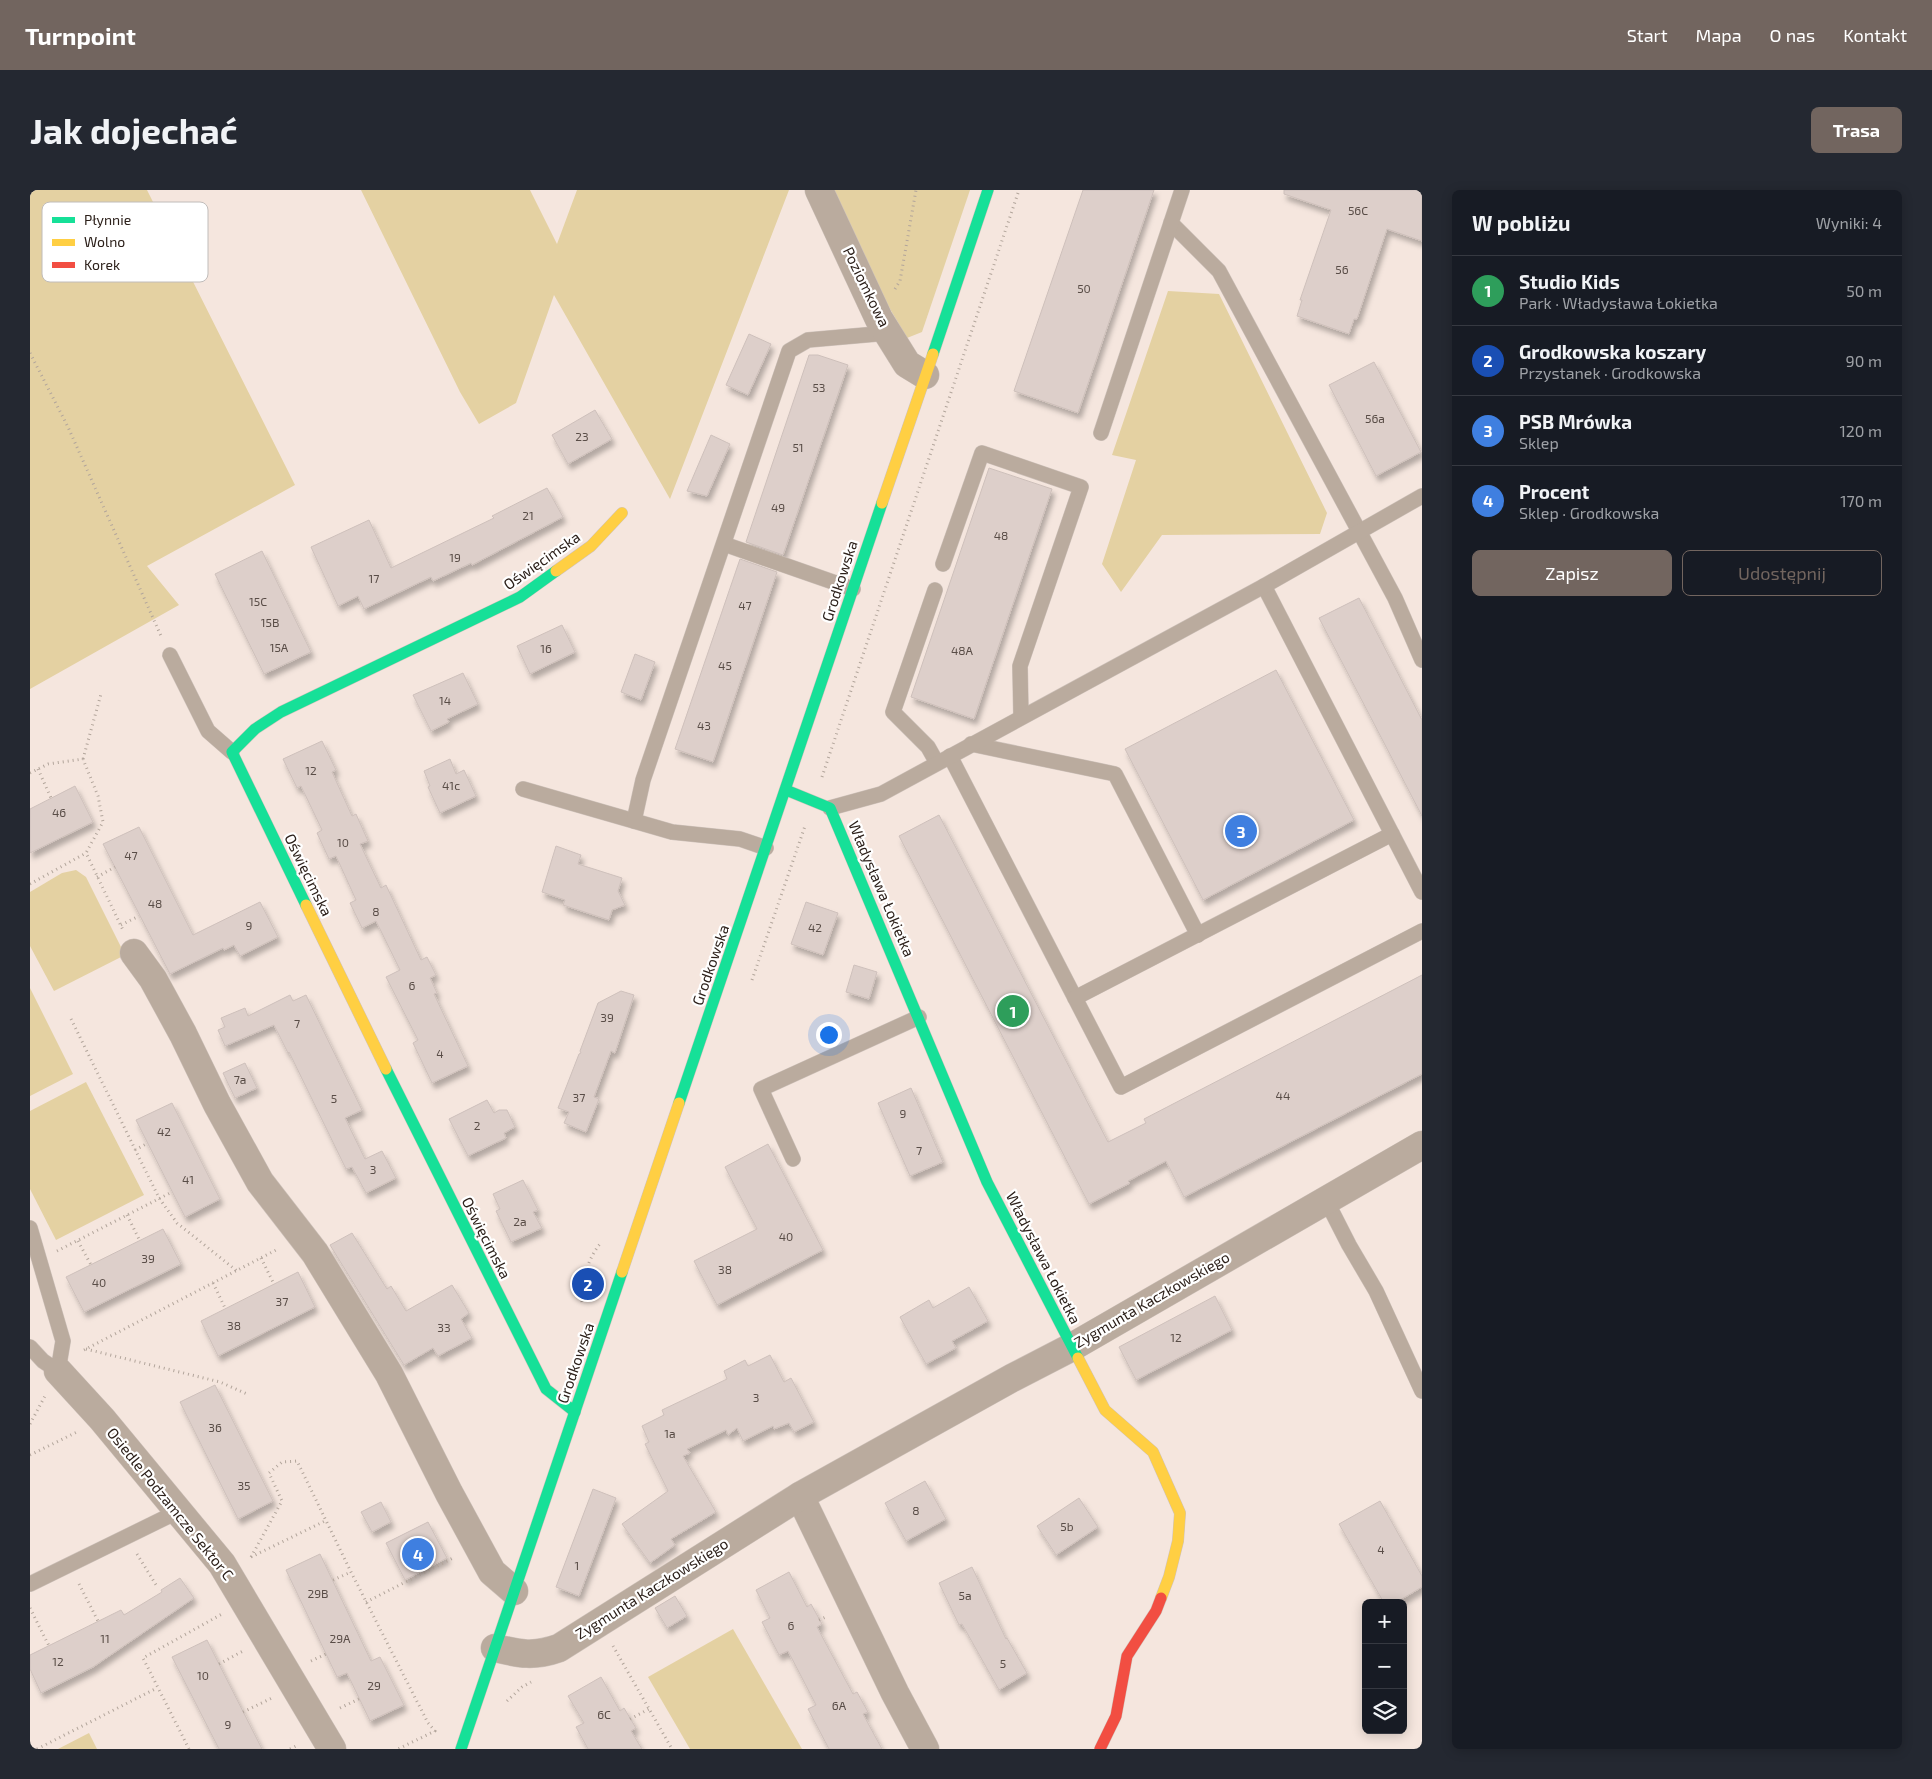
<!DOCTYPE html>
<html lang="pl">
<head>
<meta charset="utf-8">
<style>
  :root { --surface:#171b24; --page:#242831; --text:#f1f3f6; --muted:#9ea1a6; --line:#363941; --accent:#72655f }
  body { margin:0; font-family:"Exo 2",sans-serif; background:var(--page); color:var(--text) }
  .controls { position:absolute; right:15px; bottom:15px; display:grid; overflow:hidden; border-radius:8px; box-shadow:0 2px 12px #0003 }
  .controls button { width:45px; height:45px; display:grid; place-items:center; padding:0; border:0; border-bottom:1px solid var(--line); background:var(--surface); color:var(--text); font:25px sans-serif }
  .you { position:absolute; left:798px; top:844px; width:18px; height:18px; margin:-12px; border:4px solid #fff; border-radius:50%; background:#1a73e8; box-shadow:0 0 0 8px #1a73e833 }
  .badge { display:grid; place-items:center; width:32px; height:32px; border-radius:50%; background:var(--accent); color:#fff; font-size:16px; font-weight:700 }
  .pin { position:absolute; translate:-50% -50%; border:2px solid #fff; box-shadow:0 1px 5px #0006 }
  .list { margin:0; padding:0; list-style:none }
  h2 { display:flex; justify-content:space-between; align-items:center; height:65px; margin:0; padding:0 20px; font-size:21px }
  h2 small { font-size:16px; font-weight:400; color:var(--muted) }
  .list li { display:grid; grid-template-columns:32px 1fr auto; gap:15px; align-items:center; box-sizing:border-box; height:70px; padding:0 20px; border-top:1px solid var(--line) }
  .list b { display:block; font-size:19px; white-space:nowrap }
  .list p { margin:0; font-size:16px; white-space:nowrap; color:var(--muted) }
  .list em { font-size:16px; font-style:normal; color:var(--muted) }
  .actions { display:flex; gap:10px; padding:15px 20px }
  .actions a { flex:1; padding:11px 0; border:1px solid var(--accent); border-radius:8px; text-align:center; font-size:18px; color:var(--accent) }
  .actions .main { background:var(--accent); color:#fff }
  .icon { flex:none; width:28px; height:28px; fill:none; stroke:currentColor; stroke-width:2; stroke-linecap:round; stroke-linejoin:round }
  .map { position:relative; flex:none; width:1392px; height:1559px; overflow:hidden; border-radius:8px }
  header { display:flex; align-items:center; gap:30px; box-sizing:border-box; height:70px; padding:0 25px; background:var(--accent); color:#fff }
  header strong { font-size:24px }
  nav { display:flex; gap:28px; margin-inline-start:auto; font-size:18px }
  .intro { display:flex; align-items:center; justify-content:space-between; box-sizing:border-box; height:120px; padding:0 30px }
  h1 { margin:0; font-size:35px }
  .button { padding:12px 22px; border-radius:8px; background:var(--accent); color:#fff; font-size:18px; font-weight:700 }
  main { display:flex; gap:30px; padding:0 30px }
  aside { flex:1; background:var(--surface); border-radius:8px; box-shadow:0 2px 12px #0003 }
  .map>svg:first-child { display:block }
  .green { fill:#e4d1a2 }
  .building { fill:#ddcfca; stroke:#cec0bb; filter:url(#shadow) }
  .lines { fill:none; stroke-linecap:round; stroke-linejoin:round }
  .lane-casing { stroke:#cfc3bc; stroke-width:16 }
  .street-casing { stroke:#cfc3bc; stroke-width:29 }
  .fast-casing { stroke:#cfc3bc; stroke-width:12 }
  .slow-casing { stroke:#cfc3bc; stroke-width:12 }
  .jam-casing { stroke:#cfc3bc; stroke-width:12 }
  .path { stroke:#b2a59b; stroke-width:3; stroke-dasharray:1 4; stroke-linecap:butt }
  .lane { stroke:#baab9e; stroke-width:15 }
  .street { stroke:#baab9e; stroke-width:28 }
  .fast { stroke:#16e098; stroke-width:11 }
  .slow { stroke:#ffcf43; stroke-width:11 }
  .jam { stroke:#f24e42; stroke-width:11 }
  .labels { text-anchor:middle; stroke-width:4.5; stroke-linejoin:round; paint-order:stroke }
  .number-label { font-size:12px; fill:#594d47 }
  .street-label { font-size:15px; fill:#2c201a; stroke:#fff }
  .key { fill:#fff; stroke:#c0bcba; stroke-width:1 }
  .key-label { font-size:14px; fill:#2c201a }
</style>
</head>
<body>
<header>
<strong>Turnpoint</strong>
<nav><a>Start</a><a>Mapa</a><a>O nas</a><a>Kontakt</a></nav>
</header>
<div class="intro"><h1>Jak dojechać</h1><a class="button">Trasa</a></div>
<main>
<div class="map">
<svg width="1392" height="1559" viewBox="0 0 1392 1559">
  <defs>
    <filter id="shadow"><feDropShadow dx="3" dy="5.5" stdDeviation="2.5" flood-color="#0004"/></filter>
  </defs>
  <rect width="100%" height="100%" fill="#f5e6de"/>
  <g class="green">
    <path d="M0,0H117L265,295L117,376L149,415L0,499Z"/>
    <path d="M331,0H500L527,54L547,0H759L640,309L524,105L486,213L449,234L430,202Z"/>
    <path d="M799,0H940L892,142L877,148L846,95Z"/>
    <path d="M1138,101L1189,104L1297,323L1290,344L1132,345L1091,402L1072,374L1106,270L1082,265Z"/>
    <path d="M46,680L56,687L95,765L24,801L0,756V702L32,683Z"/>
    <path d="M0,798L43,884L0,906Z"/>
    <path d="M56,892L114,1005L26,1050L0,999V921Z"/>
    <path d="M703,1439L772,1559H660L618,1487Z"/>
    <path d="M59,1543L67,1559H28Z"/>
  </g>
  <g class="building">
    <path d="M1053,0H1124L1048,223L984,201Z"/>
    <path d="M1254,0H1392V51L1357,39L1327,129H1324L1319,144L1267,126L1272,110H1270L1301,20L1254,4Z"/>
    <path d="M719,144L741,154L718,205L696,195Z"/>
    <path d="M779,165H788L818,175L753,365L716,352Z"/>
    <path d="M1344,172L1391,262L1346,286L1299,195Z"/>
    <path d="M565,220L582,249L538,274L522,245Z"/>
    <path d="M681,245L700,254L677,306L657,301Z"/>
    <path d="M959,278L1022,299L944,529L881,507Z"/>
    <path d="M517,298L533,327L442,375L441,373L403,391L401,387L334,419L328,406L308,416L281,357L339,330L361,378L464,328L462,326Z"/>
    <path d="M232,361L281,462L234,484L185,384Z"/>
    <path d="M710,369L747,382L683,572L645,559Z"/>
    <path d="M1329,408L1392,530V626L1289,428Z"/>
    <path d="M532,435L545,462L500,484L487,456Z"/>
    <path d="M605,464L625,472L611,510L591,502Z"/>
    <path d="M1246,480L1324,630L1173,710L1095,559Z"/>
    <path d="M433,483L448,514L417,529L419,532L401,541L383,505Z"/>
    <path d="M292,551L306,580L302,582L322,626L326,624L338,651L330,654L351,698L356,695L391,770L397,767L406,785L400,788L407,803L404,804L438,876L402,893L383,853L388,850L356,787L370,780L346,731L332,738L320,713L326,710L306,666L299,669L287,643L292,640L271,596L267,598L253,569Z"/>
    <path d="M420,569L426,584L434,580L446,606L410,623L398,597L400,596L394,581Z"/>
    <path d="M45,596L63,632L0,663V619Z"/>
    <path d="M909,625L1078,952L1116,933L1114,929L1392,785V884L1154,1007L1136,971L1098,991L1100,993L1059,1014L869,646Z"/>
    <path d="M109,637L163,745L230,712L248,747L210,766L204,755L194,760L193,758L140,784L73,654Z"/>
    <path d="M526,656L551,665L548,674L592,688L588,701L595,715L582,720L579,730L533,715L535,710L512,702Z"/>
    <path d="M776,712L808,723L793,765L761,754Z"/>
    <path d="M824,775L847,782L839,809L816,802Z"/>
    <path d="M591,801L604,805L585,863L581,861L564,907L569,909L556,942L534,933L539,922L528,918L549,864L551,863L550,861L568,813Z"/>
    <path d="M260,805L263,811L276,805L332,920L315,928L335,969L352,961L366,988L336,1003L322,977L316,979L259,862L258,863L244,835L195,856L188,840L195,837L191,828L215,818L218,826Z"/>
    <path d="M215,873L227,898L205,908L193,883Z"/>
    <path d="M881,898L913,972L880,986L848,913Z"/>
    <path d="M457,910L464,923L469,920H477L485,937L474,943L476,948L438,966L419,929Z"/>
    <path d="M142,913L190,1009L155,1027L106,930Z"/>
    <path d="M738,954L793,1060L687,1115L664,1071L727,1039L695,977Z"/>
    <path d="M493,990L508,1020L503,1022L512,1038L481,1052L466,1021L470,1019L463,1004Z"/>
    <path d="M133,1039L151,1074L54,1122L36,1087Z"/>
    <path d="M322,1043L357,1099L361,1096L376,1121L422,1095L439,1123L431,1129L442,1148L408,1166L403,1158L374,1175L300,1055Z"/>
    <path d="M268,1082L285,1117L188,1166L171,1131Z"/>
    <path d="M939,1097L958,1131L922,1151L926,1158L896,1174L870,1127L899,1110L903,1118Z"/>
    <path d="M1185,1106L1202,1140L1106,1190L1089,1157Z"/>
    <path d="M740,1165L754,1192L761,1188L784,1232L764,1242L759,1233L744,1239L743,1236L713,1251L707,1238L698,1245L696,1240L657,1259L660,1263L653,1266L686,1322L641,1349L645,1355L620,1373L592,1334L638,1301L615,1254L619,1252L612,1236L634,1225L632,1220L697,1189L694,1181L715,1170L718,1176Z"/>
    <path d="M185,1195L243,1311L208,1329L150,1212Z"/>
    <path d="M895,1291L916,1329L876,1351L855,1313Z"/>
    <path d="M563,1299L586,1308L549,1406L526,1397Z"/>
    <path d="M1049,1308L1068,1337L1026,1365L1007,1336Z"/>
    <path d="M1350,1311L1392,1386V1397L1365,1413H1354L1309,1334Z"/>
    <path d="M351,1312L361,1332L342,1342L331,1322Z"/>
    <path d="M398,1332L417,1368L375,1390L356,1353Z"/>
    <path d="M290,1364L341,1471L350,1467L374,1515L340,1531L317,1483L307,1487L256,1380Z"/>
    <path d="M942,1377L976,1449L977,1448L997,1483L969,1500L932,1434L929,1435L909,1393Z"/>
    <path d="M759,1382L777,1417L781,1414L792,1434L787,1437L823,1504L827,1502L838,1522L833,1524L852,1559H799L778,1519L786,1515L758,1461L749,1465L732,1432L740,1428L726,1400Z"/>
    <path d="M150,1388L164,1408L63,1477L11,1503L0,1479V1465L91,1420L94,1425L132,1402L131,1400Z"/>
    <path d="M645,1406L657,1426L637,1438L625,1418Z"/>
    <path d="M177,1450L189,1474L232,1559H189L142,1467Z"/>
    <path d="M571,1487L590,1521L594,1518L606,1538L601,1541L612,1559H558L546,1537L554,1533L538,1506Z"/>
  </g>
  <g class="lines">
    <defs>
      <g id="lane">
        <path d="M1141,33L1189,81L1365,408L1392,470"/>
        <path d="M1071,243L1152,0"/>
        <path d="M694,354L823,399"/>
        <path d="M913,374L952,263L1051,297L990,476L991,527"/>
        <path d="M1234,396L1392,702"/>
        <path d="M905,400L863,522L898,557L907,573"/>
        <path d="M140,465L178,541L202,562"/>
        <path d="M941,554L1085,584L1168,745"/>
        <path d="M920,566L1091,897L1392,741"/>
        <path d="M493,599L604,631"/>
        <path d="M800,618L851,604L1234,396L1392,306"/>
        <path d="M736,658L710,649L642,642L604,631L613,590L759,161L778,150L858,143"/>
        <path d="M1045,808L1362,644"/>
        <path d="M763,969L731,899L889,827"/>
        <path d="M1296,1010L1319,1055L1346,1101L1392,1201"/>
        <path d="M0,1038L33,1151L28,1181L13,1171L0,1157"/>
        <path d="M0,1394L149,1321"/>
      </g>
      <g id="street">
        <path d="M789,0L849,129L877,174L895,185"/>
        <path d="M104,763L123,789L153,844L187,914L230,992L285,1063L359,1184L419,1303L462,1382L484,1401"/>
        <path d="M28,1181L72,1229L192,1374L302,1559"/>
        <path d="M770,1306L865,1503L895,1559"/>
        <path d="M465,1458C490,1464 504,1467 529,1458L770,1306L982,1188L1042,1157L1392,955"/>
      </g>
      <g id="fast">
        <path d="M903,164L958,0"/>
        <path d="M756,600L800,618L957,992L1048,1168"/>
        <path d="M276,715L202,562L225,539L251,522L490,407L526,381"/>
        <path d="M356,879L516,1199L545,1222"/>
        <path d="M649,913L852,313"/>
        <path d="M431,1559L592,1082"/>
      </g>
      <g id="slow">
        <path d="M852,313L903,164"/>
        <path d="M526,381L561,356L592,323"/>
        <path d="M276,715L356,879"/>
        <path d="M592,1082L649,913"/>
        <path d="M1048,1168L1075,1220L1123,1262L1150,1323L1148,1351L1139,1387L1131,1408"/>
      </g>
      <path id="jam" d="M1070,1559L1086,1526L1097,1466L1126,1421L1131,1408"/>
    </defs>
    <use href="#lane" class="lane-casing"/>
    <use href="#street" class="street-casing"/>
    <use href="#fast" class="fast-casing"/>
    <use href="#slow" class="slow-casing"/>
    <use href="#jam" class="jam-casing"/>
    <g class="path">
      <path d="M865,99L870,91L886,0"/>
      <path d="M0,163L38,237L131,446"/>
      <path d="M53,569L71,504"/>
      <path d="M8,579L21,608"/>
      <path d="M0,583L18,574L53,569L68,606L73,632L56,663L93,740"/>
      <path d="M792,587L989,0"/>
      <path d="M67,687L85,677"/>
      <path d="M0,694L56,663"/>
      <path d="M91,735L109,726"/>
      <path d="M722,790L775,636"/>
      <path d="M41,829L129,1008L147,1033L207,1081"/>
      <path d="M105,960L118,953"/>
      <path d="M97,1025L110,1051"/>
      <path d="M48,1051L61,1075"/>
      <path d="M27,1061L142,1002"/>
      <path d="M231,1068L244,1094"/>
      <path d="M183,1093L195,1118"/>
      <path d="M552,1112C549,1095 560,1063 572,1052"/>
      <path d="M56,1159L190,1192L217,1204"/>
      <path d="M54,1160L248,1059"/>
      <path d="M0,1234L15,1206"/>
      <path d="M0,1265L47,1242"/>
      <path d="M107,1364L128,1398"/>
      <path d="M221,1367L252,1311L239,1283L252,1272L267,1271L321,1382L398,1533L405,1541L368,1559"/>
      <path d="M221,1367L297,1330"/>
      <path d="M303,1390L321,1382"/>
      <path d="M49,1394L68,1431"/>
      <path d="M336,1412L425,1367"/>
      <path d="M0,1418L19,1456"/>
      <path d="M789,1430L798,1426"/>
      <path d="M583,1456L642,1559"/>
      <path d="M281,1471L296,1464"/>
      <path d="M189,1474L213,1461"/>
      <path d="M477,1511L492,1497L501,1492"/>
      <path d="M310,1518L329,1509"/>
      <path d="M213,1522L242,1508"/>
      <path d="M600,1529L619,1519"/>
      <path d="M7,1559L127,1498"/>
      <path d="M159,1559L113,1468L192,1424"/>
      <path d="M260,1559L268,1555"/>
    </g>
    <use href="#lane" class="lane"/>
    <use href="#street" class="street"/>
    <use href="#fast" class="fast"/>
    <use href="#slow" class="slow"/>
    <use href="#jam" class="jam"/>
  </g>
  <g class="labels">
    <g class="number-label">
      <text x="1328" y="25">56C</text>
      <text x="1312" y="84">56</text>
      <text x="1054" y="103">50</text>
      <text x="789" y="202">53</text>
      <text x="1345" y="233">56a</text>
      <text x="552" y="251">23</text>
      <text x="768" y="262">51</text>
      <text x="748" y="322">49</text>
      <text x="498" y="330">21</text>
      <text x="971" y="350">48</text>
      <text x="425" y="372">19</text>
      <text x="344" y="393">17</text>
      <text x="228" y="416">15C</text>
      <text x="715" y="420">47</text>
      <text x="240" y="437">15B</text>
      <text x="249" y="462">15A</text>
      <text x="516" y="463">16</text>
      <text x="932" y="465">48A</text>
      <text x="695" y="480">45</text>
      <text x="415" y="515">14</text>
      <text x="674" y="540">43</text>
      <text x="281" y="585">12</text>
      <text x="421" y="600">41c</text>
      <text x="29" y="627">46</text>
      <text x="313" y="657">10</text>
      <text x="101" y="670">47</text>
      <text x="125" y="718">48</text>
      <text x="346" y="726">8</text>
      <text x="219" y="740">9</text>
      <text x="785" y="742">42</text>
      <text x="382" y="800">6</text>
      <text x="577" y="832">39</text>
      <text x="267" y="838">7</text>
      <text x="410" y="868">4</text>
      <text x="210" y="894">7a</text>
      <text x="1253" y="910">44</text>
      <text x="549" y="912">37</text>
      <text x="304" y="913">5</text>
      <text x="873" y="928">9</text>
      <text x="447" y="940">2</text>
      <text x="134" y="946">42</text>
      <text x="889" y="965">7</text>
      <text x="343" y="984">3</text>
      <text x="158" y="994">41</text>
      <text x="490" y="1036">2a</text>
      <text x="756" y="1051">40</text>
      <text x="118" y="1073">39</text>
      <text x="695" y="1084">38</text>
      <text x="69" y="1097">40</text>
      <text x="252" y="1116">37</text>
      <text x="204" y="1140">38</text>
      <text x="414" y="1142">33</text>
      <text x="1146" y="1152">12</text>
      <text x="726" y="1212">3</text>
      <text x="185" y="1242">36</text>
      <text x="640" y="1248">1a</text>
      <text x="214" y="1300">35</text>
      <text x="886" y="1325">8</text>
      <text x="1037" y="1341">5b</text>
      <text x="1351" y="1364">4</text>
      <text x="547" y="1380">1</text>
      <text x="288" y="1408">29B</text>
      <text x="935" y="1410">5a</text>
      <text x="761" y="1440">6</text>
      <text x="75" y="1453">11</text>
      <text x="310" y="1453">29A</text>
      <text x="28" y="1476">12</text>
      <text x="973" y="1478">5</text>
      <text x="173" y="1490">10</text>
      <text x="344" y="1500">29</text>
      <text x="809" y="1520">6A</text>
      <text x="574" y="1529">6C</text>
      <text x="198" y="1539">9</text>
    </g>
    <g class="street-label">
      <text transform="translate(836 97) rotate(64)" y="5">Poziomkowa</text>
      <text transform="translate(512 371) rotate(-35)" y="5">Oświęcimska</text>
      <text transform="translate(810 391) rotate(-72)" y="5">Grodkowska</text>
      <text transform="translate(278 685) rotate(64)" y="5">Oświęcimska</text>
      <text transform="translate(851 699) rotate(67)" y="5">Władysława Łokietka</text>
      <text transform="translate(681 775) rotate(-71)" y="5">Grodkowska</text>
      <text transform="translate(456 1048) rotate(63)" y="5">Oświęcimska</text>
      <text transform="translate(1013 1068) rotate(63)" y="5">Władysława Łokietka</text>
      <text transform="translate(1122 1110) rotate(-30)" y="5">Zygmunta Kaczkowskiego</text>
      <text transform="translate(546 1173) rotate(-71)" y="5">Grodkowska</text>
      <text transform="translate(140 1314) rotate(51)" y="5">Osiedle Podzamcze Sektor C</text>
      <text transform="translate(622 1399) rotate(-32)" y="5">Zygmunta Kaczkowskiego</text>
    </g>
  </g>
  <rect x="12" y="12" width="166" height="80" rx="8" class="key"/>
  <rect x="22" y="27" width="23" height="6" fill="#16e098"/>
  <rect x="22" y="49" width="23" height="7" fill="#ffcf43"/>
  <rect x="22" y="72" width="23" height="6" fill="#f24e42"/>
  <g class="key-label">
    <text x="54" y="35">Płynnie</text>
    <text x="54" y="57">Wolno</text>
    <text x="54" y="80">Korek</text>
  </g>
</svg>
<div class="controls">
<button>+</button>
<button>−</button>
<button><svg class="icon" aria-label="layers" viewBox="0 0 24 24"><path d="M12 4l9 5-9 5-9-5zM3 14l9 5 9-5"/></svg></button>
</div>
<div class="you"></div>
<div class="pin badge" style="left:983px;top:821px;background:#2e9e5b">1</div>
<div class="pin badge" style="left:558px;top:1094px;background:#1a4fb4">2</div>
<div class="pin badge" style="left:1211px;top:641px;background:#3f7fe0">3</div>
<div class="pin badge" style="left:388px;top:1364px;background:#3f7fe0">4</div>
</div>
<aside>
<h2>W pobliżu<small>Wyniki: 4</small></h2>
<ul class="list">
<li><span class="badge" style="background:#2e9e5b">1</span><div><b>Studio Kids</b><p>Park · Władysława Łokietka</p></div><em>50 m</em></li>
<li><span class="badge" style="background:#1a4fb4">2</span><div><b>Grodkowska koszary</b><p>Przystanek · Grodkowska</p></div><em>90 m</em></li>
<li><span class="badge" style="background:#3f7fe0">3</span><div><b>PSB Mrówka</b><p>Sklep</p></div><em>120 m</em></li>
<li><span class="badge" style="background:#3f7fe0">4</span><div><b>Procent</b><p>Sklep · Grodkowska</p></div><em>170 m</em></li>
</ul>
<div class="actions"><a class="main">Zapisz</a><a>Udostępnij</a></div>
</aside>
</main>
</body>
</html>
